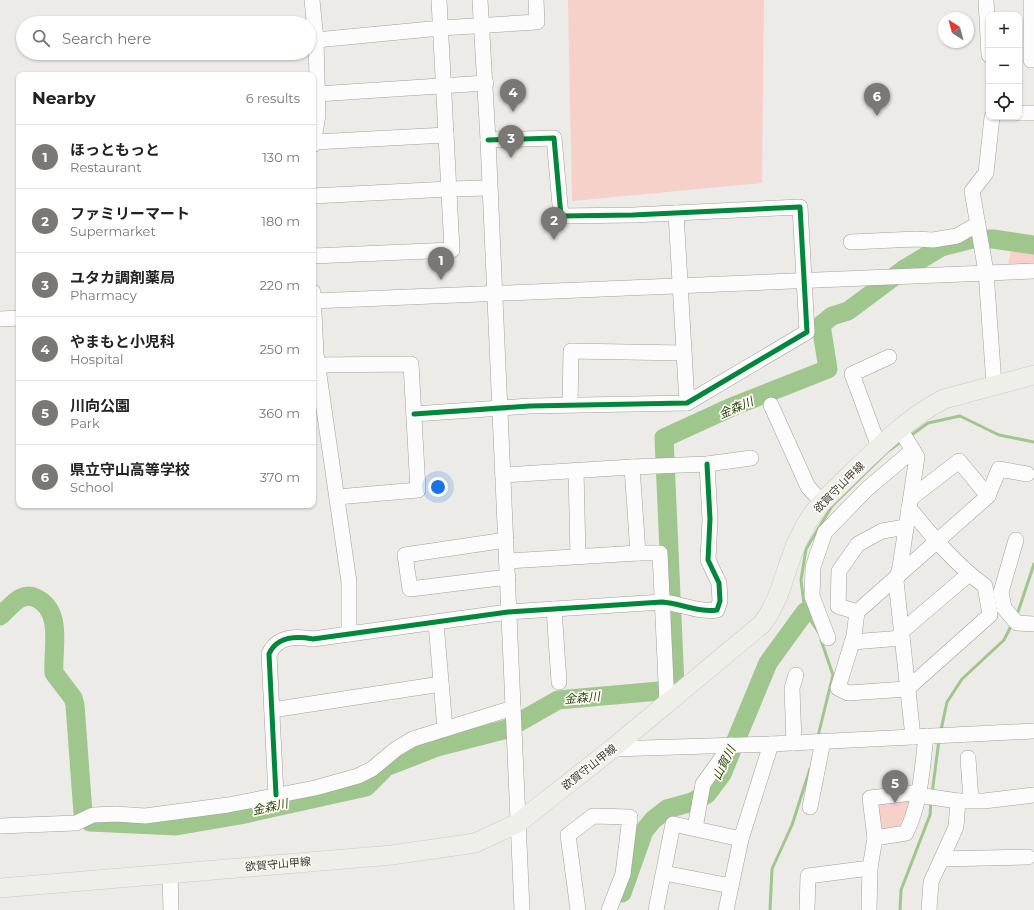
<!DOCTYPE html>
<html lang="en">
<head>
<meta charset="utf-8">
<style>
  :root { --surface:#fff; --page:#f6f6f6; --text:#222; --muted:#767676; --line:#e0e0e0; --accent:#7a7875 }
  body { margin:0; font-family:Montserrat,"Noto Sans JP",sans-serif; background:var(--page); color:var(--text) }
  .controls { position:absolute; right:12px; top:12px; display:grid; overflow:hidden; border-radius:8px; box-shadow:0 1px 3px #0004 }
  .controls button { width:36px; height:36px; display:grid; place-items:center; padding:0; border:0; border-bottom:1px solid var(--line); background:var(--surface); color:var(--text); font:20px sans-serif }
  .compass { position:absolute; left:938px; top:12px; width:36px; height:36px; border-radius:50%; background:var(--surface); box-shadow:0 1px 3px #0004; rotate:324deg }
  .you { position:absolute; left:438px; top:487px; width:14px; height:14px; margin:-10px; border:3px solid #fff; border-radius:50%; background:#1a73e8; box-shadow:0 0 0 6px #1a73e833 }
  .badge { display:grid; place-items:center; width:26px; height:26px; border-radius:50%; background:var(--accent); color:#fff; font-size:13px; font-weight:700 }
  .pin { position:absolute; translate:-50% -33px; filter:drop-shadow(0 1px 2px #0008) }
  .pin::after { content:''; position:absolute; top:21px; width:14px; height:12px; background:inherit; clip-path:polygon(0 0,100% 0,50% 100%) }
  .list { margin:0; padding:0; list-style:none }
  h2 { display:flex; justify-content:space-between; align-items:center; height:52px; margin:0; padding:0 16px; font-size:17px }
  h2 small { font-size:13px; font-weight:400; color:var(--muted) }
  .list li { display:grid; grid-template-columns:26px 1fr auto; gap:12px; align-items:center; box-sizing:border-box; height:64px; padding:0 16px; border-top:1px solid var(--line) }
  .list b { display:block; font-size:15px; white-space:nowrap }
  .list p { margin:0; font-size:13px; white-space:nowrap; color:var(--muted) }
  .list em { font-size:13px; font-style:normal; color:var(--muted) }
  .icon { flex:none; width:22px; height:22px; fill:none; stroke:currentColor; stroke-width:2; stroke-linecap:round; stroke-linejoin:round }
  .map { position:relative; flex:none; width:1034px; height:910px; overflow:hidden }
  .search { position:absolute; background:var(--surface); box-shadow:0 1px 3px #0004; left:16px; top:16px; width:300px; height:44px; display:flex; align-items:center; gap:10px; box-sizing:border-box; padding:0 14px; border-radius:22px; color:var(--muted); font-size:15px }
  .panel { position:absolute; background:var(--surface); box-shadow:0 1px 3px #0004; left:16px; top:72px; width:300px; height:436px; border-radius:8px }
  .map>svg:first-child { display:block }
  .park { fill:#f6d1ca }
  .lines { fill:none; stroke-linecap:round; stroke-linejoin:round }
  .stream { stroke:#9fc68c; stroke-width:3 }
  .river { stroke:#9fc68c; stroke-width:19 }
  .minor-casing { stroke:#a2a09e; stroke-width:16 }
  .major-casing { stroke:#cac9c7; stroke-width:20 }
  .minor { stroke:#fcfcfc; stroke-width:15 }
  .major { stroke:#efefe9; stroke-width:19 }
  .cycleway-casing { stroke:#fefaf3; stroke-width:8 }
  .cycleway { stroke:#00873e; stroke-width:5 }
  .labels { text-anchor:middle; stroke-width:3.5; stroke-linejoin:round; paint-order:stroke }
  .street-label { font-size:11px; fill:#3c3a37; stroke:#fefaf3 }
  .water-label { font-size:12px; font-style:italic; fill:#25480f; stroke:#fefaf3 }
</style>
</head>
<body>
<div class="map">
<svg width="1034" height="910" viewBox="0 0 1034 910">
  <rect width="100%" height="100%" fill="#edebe8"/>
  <g class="park">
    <path d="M568,0H764L762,183L572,201Z"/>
    <path d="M1034,248V264L1008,265L1011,249Z"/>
    <path d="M914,794L904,830L876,835L873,800Z"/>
  </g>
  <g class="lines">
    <g class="stream">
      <path d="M910,436L928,423L960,416L999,435L1034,442"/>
      <path d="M1017,615L1034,564"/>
      <path d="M819,633L805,612L801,580L806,549L832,506L887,452L902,441"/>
      <path d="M941,730L947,702L962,679L1004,640L1012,624"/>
      <path d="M818,736L833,675L821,640"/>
      <path d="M932,794L939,740"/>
      <path d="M770,910L772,869L792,825L810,769"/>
      <path d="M900,910L901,890L930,815L931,801"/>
    </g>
    <g class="river">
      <path d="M0,616C6,611 14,601 21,598C27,595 32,596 36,598C64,611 52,650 54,673L73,698L75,705L83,813L90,822L176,826L240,815L366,787L386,767L437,747L507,729L558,700L659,691L675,685L664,438L734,406L828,369L821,325L832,316L848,311L903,270L941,247L973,239H993L1034,245"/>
      <path d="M622,893L644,831L653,820L667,809L692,802L707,794L722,774L768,663L805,612"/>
    </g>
    <defs>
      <g id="minor">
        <path d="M312,0L316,40L318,115L313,145"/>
        <path d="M480,0L488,140L522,910"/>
        <path d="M986,0L989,55"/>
        <path d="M1031,0V60H1034"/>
        <path d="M316,40L441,28L537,22L536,0"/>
        <path d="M317,94L486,83"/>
        <path d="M1019,113H1034"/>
        <path d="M992,117L986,173L972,191L986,272L994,384"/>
        <path d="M314,142L446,135"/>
        <path d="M313,196L449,189L489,188"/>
        <path d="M676,213L687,403"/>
        <path d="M851,242L916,239L933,240L957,236L978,224"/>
        <path d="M313,256L452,250L439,0"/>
        <path d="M313,292L316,354L349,582V634"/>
        <path d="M313,301L1034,271"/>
        <path d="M0,319L19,318"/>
        <path d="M318,365L411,364L418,490L337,497"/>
        <path d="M570,404L571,351L683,353"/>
        <path d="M771,405L808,487L822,502"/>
        <path d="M414,414L530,406L687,403L807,332L800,207L633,215L561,216L554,138L488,140"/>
        <path d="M900,429L917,457L900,567L896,581L913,737"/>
        <path d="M881,447L876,439L852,374L889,357"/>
        <path d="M632,467L638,553"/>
        <path d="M576,470L578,556"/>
        <path d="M503,475L632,467L707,464L751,458"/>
        <path d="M911,498L959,461L988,496"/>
        <path d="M909,508C932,536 955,564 985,586L990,615L907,689L848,693L838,688L854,636L857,612L988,496L999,469L1027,474"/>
        <path d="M506,540L405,555L410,589L508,577"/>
        <path d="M1016,540L1001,592L1004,608L1017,623L1034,624"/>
        <path d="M507,561L638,553H660L667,704"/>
        <path d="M554,609L559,682"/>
        <path d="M857,612L838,606L839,571L858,544L882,531L906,527"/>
        <path d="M436,623L445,729"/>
        <path d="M901,632L969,574"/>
        <path d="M828,638L812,596L813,567L825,532L867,489L913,450"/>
        <path d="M852,642L902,638"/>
        <path d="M272,710L441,684"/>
        <path d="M794,743L792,688L796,675"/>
        <path d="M612,749L771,744L1034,731"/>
        <path d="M968,758L971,800"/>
        <path d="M920,792L924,796L958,801H984L1034,795"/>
        <path d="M276,795L269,654C277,636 296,636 313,639L508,612L662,602C680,603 699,613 717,610L720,601L719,583L708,560L710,519L707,464"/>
        <path d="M810,807L823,741"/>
        <path d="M0,826L76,823L93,815L116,814L145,816L228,805L315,788L358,776L372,769L396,749L413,739L513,708"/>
        <path d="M695,828L703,784L731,745"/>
        <path d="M875,838L906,833C921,802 922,769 926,736"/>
        <path d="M942,859L1028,857"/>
        <path d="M170,873L171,910"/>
        <path d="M664,873L731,886"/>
        <path d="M578,910L568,835L593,816L630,817L623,874L609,910"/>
        <path d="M656,910L673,824L741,839"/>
        <path d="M726,910L741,839L771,744"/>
        <path d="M807,910L808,876L870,868"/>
        <path d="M869,910L870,868L875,838L870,798L920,792"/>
        <path d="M929,910L931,882L956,827L958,801"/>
      </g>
      <path id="major" d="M0,888L392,855L475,843L518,823L612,749L762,624C780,601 784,574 795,547C802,530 810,516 822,502C859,467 899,422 944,399L1034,375"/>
    </defs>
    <use href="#minor" class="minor-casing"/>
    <use href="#major" class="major-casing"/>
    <use href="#minor" class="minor"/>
    <use href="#major" class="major"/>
    <defs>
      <g id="cycleway">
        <path d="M414,414L530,406L687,403L807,332L800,207L633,215L561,216L554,138L488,140"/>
        <path d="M276,795L269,654C277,636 296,636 313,639L508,612L662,602C680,603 699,613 717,610L720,601L719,583L708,560L710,519L707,464"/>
      </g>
    </defs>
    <use href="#cycleway" class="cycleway-casing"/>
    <use href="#cycleway" class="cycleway"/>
  </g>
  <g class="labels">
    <g class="street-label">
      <text transform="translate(839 487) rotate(-45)" y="4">欲賀守山甲線</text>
      <text transform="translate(589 767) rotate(-38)" y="4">欲賀守山甲線</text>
      <text transform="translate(278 864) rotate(-5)" y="4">欲賀守山甲線</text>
    </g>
    <g class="water-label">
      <text transform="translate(736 408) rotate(-23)" y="4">金森川</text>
      <text transform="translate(582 698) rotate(-5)" y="4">金森川</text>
      <text transform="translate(724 763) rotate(-63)" y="4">山賀川</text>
      <text transform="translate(270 807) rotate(-12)" y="4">金森川</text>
    </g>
  </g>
</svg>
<div class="controls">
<button>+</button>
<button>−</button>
<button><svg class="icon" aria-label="locate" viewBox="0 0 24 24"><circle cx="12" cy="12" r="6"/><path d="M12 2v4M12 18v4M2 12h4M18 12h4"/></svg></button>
</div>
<svg class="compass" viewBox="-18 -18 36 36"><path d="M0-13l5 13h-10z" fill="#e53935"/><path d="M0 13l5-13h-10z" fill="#767676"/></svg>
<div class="you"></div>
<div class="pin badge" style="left:441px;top:280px">1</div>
<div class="pin badge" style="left:554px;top:240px">2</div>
<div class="pin badge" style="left:511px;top:158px">3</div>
<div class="pin badge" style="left:513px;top:112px">4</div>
<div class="pin badge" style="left:895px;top:803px">5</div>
<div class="pin badge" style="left:877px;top:116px">6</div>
<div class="search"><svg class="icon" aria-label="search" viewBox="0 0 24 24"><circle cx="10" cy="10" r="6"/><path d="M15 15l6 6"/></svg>Search here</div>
<section class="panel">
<h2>Nearby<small>6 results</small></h2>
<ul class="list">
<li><span class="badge">1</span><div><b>ほっともっと</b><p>Restaurant</p></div><em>130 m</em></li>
<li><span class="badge">2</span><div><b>ファミリーマート</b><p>Supermarket</p></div><em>180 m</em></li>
<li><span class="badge">3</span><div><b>ユタカ調剤薬局</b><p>Pharmacy</p></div><em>220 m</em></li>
<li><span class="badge">4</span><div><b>やまもと小児科</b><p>Hospital</p></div><em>250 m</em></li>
<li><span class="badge">5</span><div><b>川向公園</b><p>Park</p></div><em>360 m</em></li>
<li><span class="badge">6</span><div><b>県立守山高等学校</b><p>School</p></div><em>370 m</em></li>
</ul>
</section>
</div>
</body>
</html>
